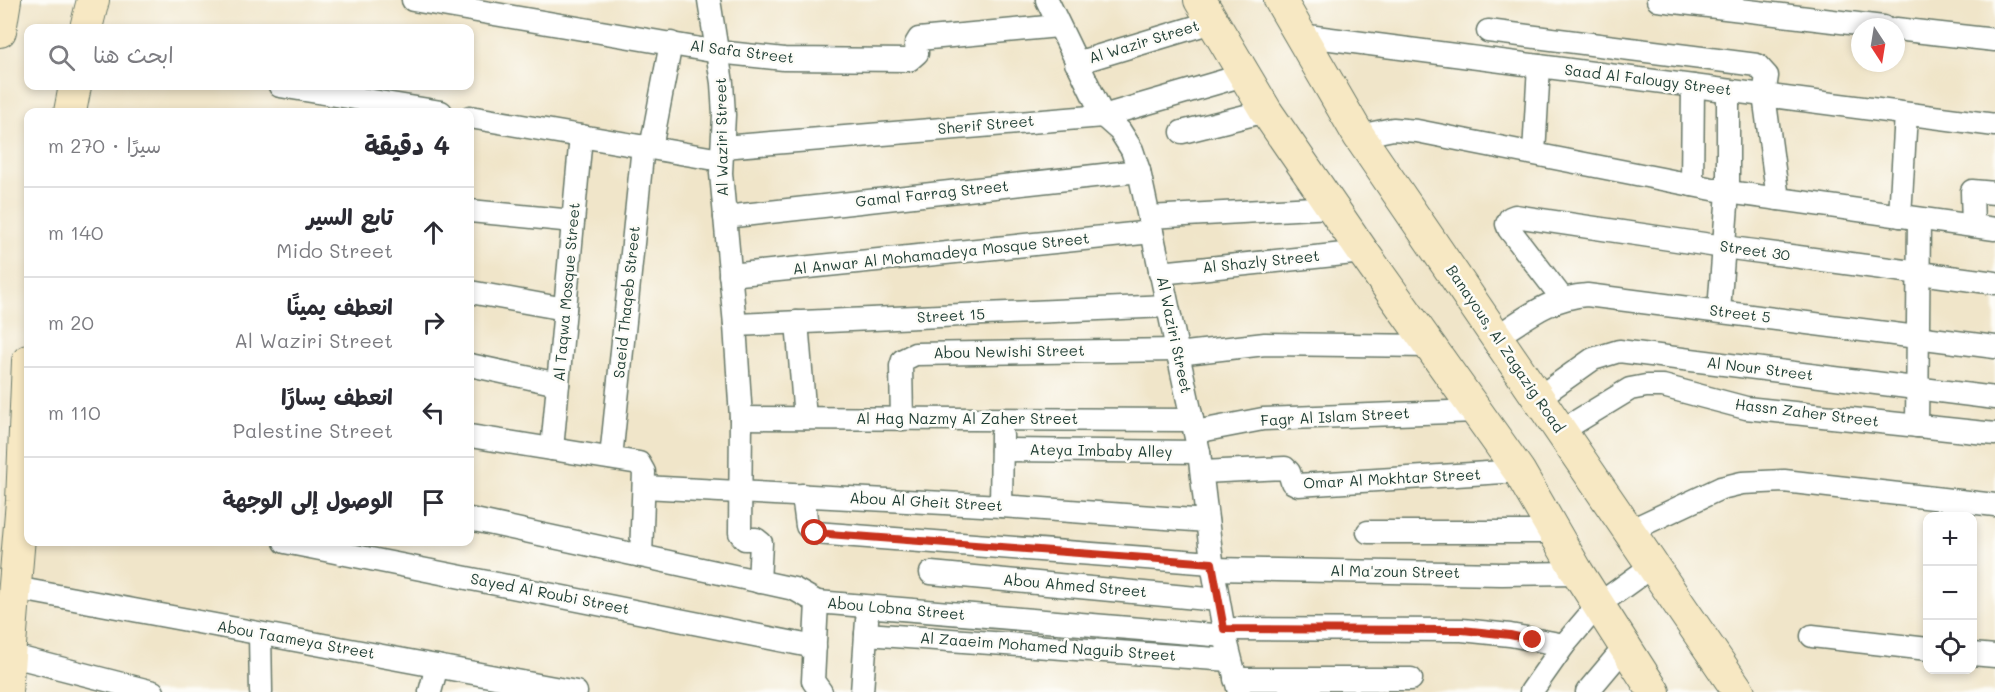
<!DOCTYPE html>
<html lang="ar">
<head>
<meta charset="utf-8">
<style>
  :root { --surface:#fff; --page:#f7f7f7; --text:#2b2b33; --muted:#7c7c81; --line:#e1e1e2 }
  body { margin:0; font-family:Mali,"Playpen Sans Arabic",sans-serif; background:var(--page); color:var(--text); direction:rtl }
  .controls { position:absolute; right:18px; bottom:18px; display:grid; overflow:hidden; border-radius:12px; box-shadow:0 3px 9px #0003 }
  .controls button { width:54px; height:54px; display:grid; place-items:center; padding:0; border:0; border-bottom:2px solid var(--line); background:var(--surface); color:var(--text); font:30px sans-serif }
  .compass { position:absolute; left:1851px; top:18px; width:54px; height:54px; border-radius:50%; background:var(--surface); box-shadow:0 3px 9px #0003; rotate:168deg }
  .stop { position:absolute; width:18px; height:18px; margin:-14px; border:4px solid #c8321e; border-radius:50%; background:#fff }
  .stop.end { background:#c8321e; border-color:#fff; box-shadow:0 2px 6px #0008 }
  .list { margin:0; padding:0; list-style:none }
  h2 { display:flex; justify-content:space-between; align-items:center; height:78px; margin:0; padding:0 24px; font-size:26px }
  h2 small { font-size:20px; font-weight:400; color:var(--muted) }
  .list li { display:grid; grid-template-columns:39px 1fr auto; gap:18px; align-items:center; box-sizing:border-box; height:90px; padding:0 24px; border-top:2px solid var(--line) }
  .list b { display:block; font-size:22px; white-space:nowrap }
  .list p { margin:0; font-size:20px; white-space:nowrap; color:var(--muted) }
  .list em { font-size:20px; font-style:normal; color:var(--muted) }
  .icon { flex:none; width:33px; height:33px; fill:none; stroke:currentColor; stroke-width:2; stroke-linecap:round; stroke-linejoin:round }
  .map { position:relative; flex:none; width:1995px; height:692px; overflow:hidden; direction:ltr }
  .search { position:absolute; background:var(--surface); box-shadow:0 3px 9px #0003; left:24px; top:24px; width:450px; height:66px; display:flex; align-items:center; gap:15px; box-sizing:border-box; padding:0 21px; border-radius:12px; color:var(--muted); font-size:22px }
  .panel { position:absolute; background:var(--surface); box-shadow:0 3px 9px #0003; left:24px; top:108px; width:450px; height:438px; border-radius:12px; direction:rtl }
  .map>svg:first-child { display:block }
  .lines { fill:none; stroke-linecap:round; stroke-linejoin:round }
  .minor-casing { stroke:#687868; stroke-width:25 }
  .secondary-casing { stroke:#687868; stroke-width:34 }
  .minor { stroke:#fff; stroke-width:22 }
  .secondary { stroke:#f7e8c3; stroke-width:32 }
  .route { stroke:#c8321e; stroke-width:8 }
  .labels { text-anchor:middle; stroke-width:5; stroke-linejoin:round; paint-order:stroke }
  .street-label { font-size:15px; fill:#1f3d34; stroke:#fdfcf7 }
</style>
</head>
<body>
<div class="map">
<svg width="1995" height="692" viewBox="0 0 1995 692">
  <rect width="100%" height="100%" fill="#fdfcf7"/>
  <filter id="ink" filterUnits="userSpaceOnUse"><feTurbulence type="fractalNoise" baseFrequency=".0167" numOctaves="2"/><feDisplacementMap in="SourceGraphic" scale="12" xChannelSelector="R" yChannelSelector="G"/><feConvolveMatrix kernelMatrix="1 2 1 2 8 2 1 2 1" color-interpolation-filters="sRGB"/></filter>
  <filter id="wash" filterUnits="userSpaceOnUse"><feTurbulence type="fractalNoise" baseFrequency=".008" numOctaves="4" result="noise"/><feDisplacementMap in="SourceGraphic" scale="24" xChannelSelector="R" yChannelSelector="G"/><feGaussianBlur stdDeviation="1.35" result="paint"/><feColorMatrix in="noise" values="0 0 0 0 0 0 0 0 0 0 0 0 0 0 0 0 0 1.4 0 .05"/><feComposite in="paint" operator="in"/></filter>
  <g filter="url(#wash)">
    <rect width="100%" height="100%" fill="#f0e5c9"/>
  </g>
  <g filter="url(#ink)">
    <g class="lines">
      <defs>
        <g id="minor">
          <path d="M413,0L718,52L784,59L909,60L917,53L916,44L919,39L1058,26"/>
          <path d="M709,0L722,83L724,115L721,173L735,325L741,418L740,533L745,539H756L761,543L759,582"/>
          <path d="M1047,0L1103,116L1120,131L1132,150L1139,171L1199,452L1213,569L1225,636L1239,692"/>
          <path d="M1658,0L1883,27"/>
          <path d="M1896,29L1995,40"/>
          <path d="M1488,31L1757,65L1767,76L1764,95L1778,199"/>
          <path d="M1300,35L1995,125"/>
          <path d="M1076,63L1212,22"/>
          <path d="M280,86L441,112"/>
          <path d="M470,117L721,160"/>
          <path d="M1182,132L1266,111"/>
          <path d="M1359,136L1393,129L1417,131L1728,192L1995,229"/>
          <path d="M723,147L1103,116L1244,75"/>
          <path d="M651,148L671,43"/>
          <path d="M1534,153L1539,66"/>
          <path d="M1692,185L1693,86"/>
          <path d="M470,211L573,221"/>
          <path d="M1900,216L1906,114"/>
          <path d="M725,217L1139,171"/>
          <path d="M1149,217L1332,207"/>
          <path d="M1973,226L1972,191L1995,193"/>
          <path d="M1160,273L1363,252"/>
          <path d="M730,275L1152,232"/>
          <path d="M470,292L565,309"/>
          <path d="M1562,298L1509,229L1507,224L1510,218L1515,216L1724,247L1995,283"/>
          <path d="M1719,311L1728,192V91"/>
          <path d="M797,322L805,418"/>
          <path d="M735,325L1167,306"/>
          <path d="M1496,337C1526,318 1551,297 1587,295L1995,347"/>
          <path d="M1177,354L1265,344L1431,346"/>
          <path d="M470,365L558,384"/>
          <path d="M1538,398L1593,359L1619,351L1995,398"/>
          <path d="M741,418L1192,420"/>
          <path d="M902,419L901,366L903,360L915,354L1176,350"/>
          <path d="M1917,426L1919,219"/>
          <path d="M1561,431L1630,389L1646,386H1663L1746,408L1995,434"/>
          <path d="M1195,432L1263,419L1476,411"/>
          <path d="M470,436L639,463L644,472L641,556"/>
          <path d="M552,449L581,136"/>
          <path d="M1002,450L1199,452"/>
          <path d="M611,458L643,146"/>
          <path d="M1203,472L1285,468L1289,472L1292,482L1298,485L1519,471"/>
          <path d="M644,487L1001,506L1207,521"/>
          <path d="M803,495L807,526L815,533L1212,563"/>
          <path d="M1001,506L1002,435"/>
          <path d="M470,519L794,589L817,602L1225,636"/>
          <path d="M1629,531L1721,488L1742,483L1784,481L1995,505"/>
          <path d="M1368,532H1554"/>
          <path d="M285,542L815,647"/>
          <path d="M1213,569L1502,574L1578,573"/>
          <path d="M931,573L1218,600"/>
          <path d="M15,588L576,692"/>
          <path d="M817,602L813,681L821,692"/>
          <path d="M1224,629L1462,630L1510,635L1564,645"/>
          <path d="M260,634L261,692"/>
          <path d="M866,634L1230,660"/>
          <path d="M1812,636L1928,649"/>
          <path d="M1972,654L1995,656"/>
          <path d="M9,655L153,692"/>
          <path d="M1235,679H1411"/>
          <path d="M430,692L437,666"/>
          <path d="M862,692L867,620"/>
          <path d="M1531,692L1564,645L1598,605L1652,566"/>
          <path d="M1587,692L1624,648"/>
        </g>
        <g id="secondary">
          <path d="M1200,0L1266,111L1363,252L1519,471L1578,573L1654,692"/>
          <path d="M1280,0L1359,136L1739,692"/>
          <path d="M86,28L93,0"/>
          <path d="M0,31L5,0"/>
          <path d="M70,112L75,86"/>
          <path d="M6,692L22,501L28,361"/>
        </g>
      </defs>
      <use href="#minor" class="minor-casing"/>
      <use href="#secondary" class="secondary-casing"/>
      <use href="#minor" class="minor"/>
      <use href="#secondary" class="secondary"/>
    </g>
  </g>
  <g class="lines" filter="url(#ink)">
    <path class="route" d="M815,533L1212,563L1224,629L1462,630L1510,635L1533,640"/>
  </g>
  <g class="labels">
    <g class="street-label">
      <text transform="translate(1144 42) rotate(-17)" y="5">Al Wazir Street</text>
      <text transform="translate(742 52) rotate(7)" y="5">Al Safa Street</text>
      <text transform="translate(1648 80) rotate(7)" y="5">Saad Al Falougy Street</text>
      <text transform="translate(986 125) rotate(-5)" y="5">Sherif Street</text>
      <text transform="translate(722 137) rotate(-91)" y="5">Al Waziri Street</text>
      <text transform="translate(932 194) rotate(-6)" y="5">Gamal Farrag Street</text>
      <text transform="translate(1755 251) rotate(8)" y="5">Street 30</text>
      <text transform="translate(941 254) rotate(-6)" y="5">Al Anwar Al Mohamadeya Mosque Street</text>
      <text transform="translate(1261 262) rotate(-6)" y="5">Al Shazly Street</text>
      <text transform="translate(567 292) rotate(-85)" y="5">Al Taqwa Mosque Street</text>
      <text transform="translate(627 302) rotate(-84)" y="5">Saeid Thaqeb Street</text>
      <text transform="translate(1740 314) rotate(7)" y="5">Street 5</text>
      <text transform="translate(951 316) rotate(-3)" y="5">Street 15</text>
      <text transform="translate(1174 335) rotate(78)" y="5">Al Waziri Street</text>
      <text transform="translate(1505 349) rotate(56)" y="5">Banayous, Al Zagazig Road</text>
      <text transform="translate(1009 352) rotate(-1)" y="5">Abou Newishi Street</text>
      <text transform="translate(1760 369) rotate(7)" y="5">Al Nour Street</text>
      <text transform="translate(1807 413) rotate(7)" y="5">Hassn Zaher Street</text>
      <text transform="translate(1335 417) rotate(-3)" y="5">Fagr Al Islam Street</text>
      <text x="967" y="424">Al Hag Nazmy Al Zaher Street</text>
      <text transform="translate(1101 451) rotate(1)" y="5">Ateya Imbaby Alley</text>
      <text transform="translate(1392 479) rotate(-3)" y="5">Omar Al Mokhtar Street</text>
      <text transform="translate(926 502) rotate(3)" y="5">Abou Al Gheit Street</text>
      <text transform="translate(1395 572) rotate(1)" y="5">Al Ma'zoun Street</text>
      <text transform="translate(1075 586) rotate(5)" y="5">Abou Ahmed Street</text>
      <text transform="translate(550 594) rotate(11)" y="5">Sayed Al Roubi Street</text>
      <text transform="translate(896 609) rotate(5)" y="5">Abou Lobna Street</text>
      <text transform="translate(296 640) rotate(10)" y="5">Abou Taameya Street</text>
      <text transform="translate(1048 647) rotate(4)" y="5">Al Zaaeim Mohamed Naguib Street</text>
    </g>
  </g>
</svg>
<div class="controls">
<button>+</button>
<button>−</button>
<button><svg class="icon" aria-label="locate" viewBox="0 0 24 24"><circle cx="12" cy="12" r="6"/><path d="M12 2v4M12 18v4M2 12h4M18 12h4"/></svg></button>
</div>
<svg class="compass" viewBox="-18 -18 36 36"><path d="M0-13l5 13h-10z" fill="#e53935"/><path d="M0 13l5-13h-10z" fill="#7c7c81"/></svg>
<div class="stop" style="left:815px;top:533px"></div>
<div class="stop end" style="left:1533px;top:640px"></div>
<div class="search"><svg class="icon" aria-label="search" viewBox="0 0 24 24"><circle cx="10" cy="10" r="6"/><path d="M15 15l6 6"/></svg>ابحث هنا</div>
<section class="panel">
<h2>4 دقيقة<small>سيرًا · 270 m</small></h2>
<ul class="list">
<li><svg class="icon" aria-label="ahead" viewBox="0 0 24 24"><path d="M12 20V5M6 11l6-6 6 6"/></svg><div><b>تابع السير</b><p>Mido Street</p></div><em>140 m</em></li>
<li><svg class="icon" aria-label="right" viewBox="0 0 24 24"><path d="M7 20v-9h11M14 6l5 5-5 5"/></svg><div><b>انعطف يمينًا</b><p>Al Waziri Street</p></div><em>20 m</em></li>
<li><svg class="icon" aria-label="left" viewBox="0 0 24 24"><path d="M17 20v-9H6M10 6l-5 5 5 5"/></svg><div><b>انعطف يسارًا</b><p>Palestine Street</p></div><em>110 m</em></li>
<li><svg class="icon" aria-label="arrive" viewBox="0 0 24 24"><path d="M6 21V4h12l-3 4 3 4H6"/></svg><div><b>الوصول إلى الوجهة</b></div></li>
</ul>
</section>
</div>
</body>
</html>
